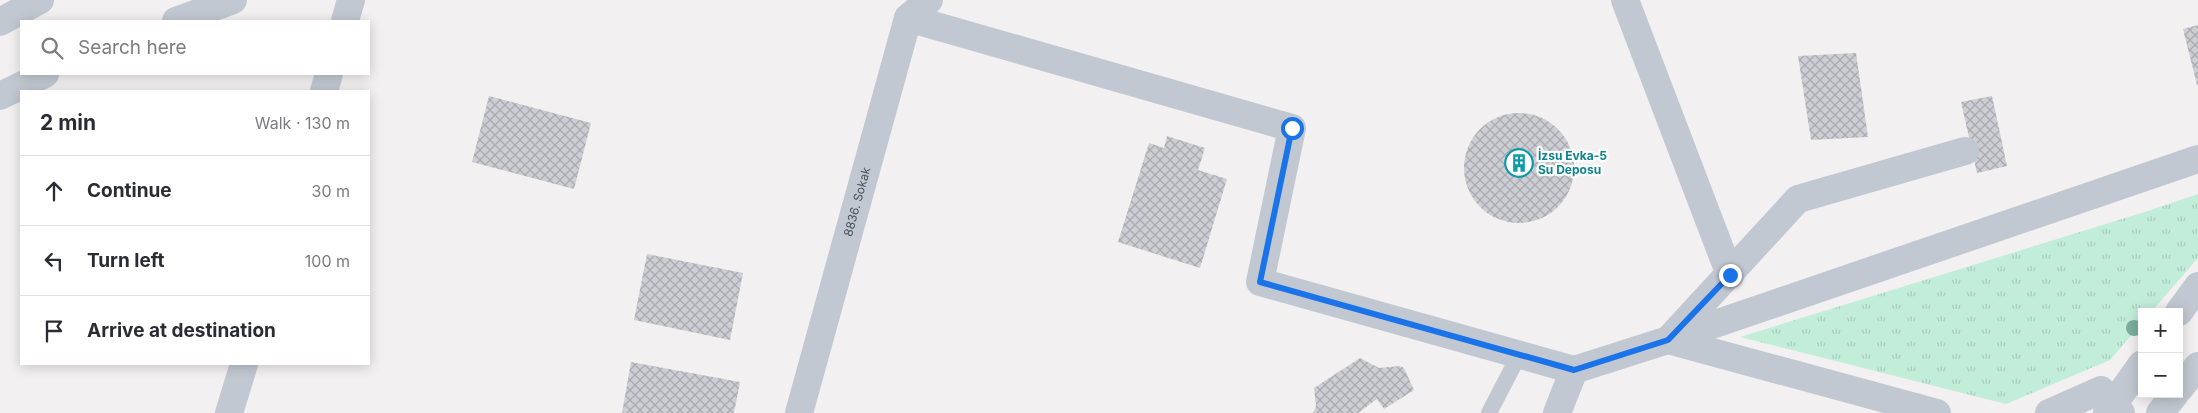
<!DOCTYPE html>
<html lang="en">
<head>
<meta charset="utf-8">
<style>
  :root { --surface:#fff; --page:#f7f7f7; --text:#2b2b33; --muted:#7c7c81; --line:#e1e1e2 }
  body { margin:0; font-family:Inter,sans-serif; background:var(--page); color:var(--text) }
  .controls { position:absolute; right:15px; bottom:15px; display:grid; overflow:hidden; border-radius:0px; box-shadow:0 2px 12px #0003 }
  .controls button { width:45px; height:45px; display:grid; place-items:center; padding:0; border:0; border-bottom:1px solid var(--line); background:var(--surface); color:var(--text); font:25px sans-serif }
  .stop { position:absolute; width:15px; height:15px; margin:-11px; border:4px solid #1a73e8; border-radius:50%; background:#fff }
  .stop.end { background:#1a73e8; border-color:#fff; box-shadow:0 1px 5px #0008 }
  .list { margin:0; padding:0; list-style:none }
  h2 { display:flex; justify-content:space-between; align-items:center; height:65px; margin:0; padding:0 20px; font-size:21px }
  h2 small { font-size:16px; font-weight:400; color:var(--muted) }
  .list li { display:grid; grid-template-columns:32px 1fr auto; gap:15px; align-items:center; box-sizing:border-box; height:70px; padding:0 20px; border-top:1px solid var(--line) }
  .list b { display:block; font-size:19px; white-space:nowrap }
  .list em { font-size:16px; font-style:normal; color:var(--muted) }
  .icon { flex:none; width:28px; height:28px; fill:none; stroke:currentColor; stroke-width:2; stroke-linecap:round; stroke-linejoin:round }
  .map { position:relative; flex:none; width:2198px; height:413px; overflow:hidden }
  .search { position:absolute; background:var(--surface); box-shadow:0 2px 12px #0003; left:20px; top:20px; width:350px; height:55px; display:flex; align-items:center; gap:12px; box-sizing:border-box; padding:0 18px; border-radius:0px; color:var(--muted); font-size:19px }
  .panel { position:absolute; background:var(--surface); box-shadow:0 2px 12px #0003; left:20px; top:90px; width:350px; height:275px; border-radius:0px }
  .map>svg:first-child { display:block }
  .park { fill:url(#park-tufts) }
  .building { fill:url(#building-cross-hatch) }
  .lines { fill:none; stroke-linecap:round; stroke-linejoin:round }
  .service { stroke:#c1c8d1; stroke-width:16 }
  .minor { stroke:#c1c8d1; stroke-width:28 }
  .tertiary { stroke:#c1c8d1; stroke-width:28 }
  .tree { fill:#7cb09e }
  .route { stroke:#1a73e8; stroke-width:6 }
  .labels { text-anchor:middle; stroke-width:4.5; stroke-linejoin:round; paint-order:stroke }
  .culture-label { font-size:12px; font-weight:bold; fill:#0d838f; stroke:#fff; text-anchor:start }
  .street-label { font-size:12px; fill:#49505c; stroke:#fff }
</style>
</head>
<body>
<div class="map">
<svg width="2198" height="413" viewBox="0 0 2198 413">
  <defs>
    <pattern id="park-tufts" width="24" height="20" patternUnits="userSpaceOnUse" patternTransform="scale(1.25)"><rect width="24" height="20" fill="#c1edd9"/><path d="M3 7l-1-3M5 7V3M7 7l1-3M15 17l-1-3M17 17v-4M19 17l1-3" fill="none" stroke="#a7cdbd"/></pattern>
    <pattern id="building-cross-hatch" width="8" height="8" patternUnits="userSpaceOnUse" patternTransform="scale(1.25)"><rect width="8" height="8" fill="#cdced4"/><path d="M0 0l8 8M0 8l8-8" fill="none" stroke="#a8aaaf"/></pattern>
  </defs>
  <rect width="100%" height="100%" fill="#f2f0f0"/>
  <path class="park" d="M2198,194V258L2151,312H2142V323L2110,360L2006,404L1740,337L2148,211Z"/>
  <g class="building">
    <path d="M2198,25V85H2197L2183,29Z"/>
    <path d="M1856,53L1868,137L1811,140L1798,56Z"/>
    <path d="M489,96L591,123L574,189L472,162Z"/>
    <path d="M1992,96L2007,166L1977,173L1961,102Z"/>
    <circle cx="1519" cy="168" r="55"/>
    <path d="M1167,136L1205,148L1198,170L1227,179L1200,268L1118,242L1149,143L1164,148Z"/>
    <path d="M647,254L743,273L730,340L634,320Z"/>
    <path d="M1360,358L1379,368L1400,366L1404,368L1414,390L1384,409L1377,399L1358,413H1313L1316,406L1314,388Z"/>
    <path d="M631,362L740,382L734,413H622Z"/>
  </g>
  <g class="lines">
    <path class="service" d="M1489,413L1519,355"/>
    <g class="minor">
      <path d="M1625,0L1730,275"/>
      <path d="M908,18L1292,128L1260,282L1574,370L1668,340L2198,159"/>
      <path d="M345,21L351,0"/>
      <path d="M324,91L329,74"/>
      <path d="M1671,337L1798,199L1965,151"/>
      <path d="M1668,340L1937,413"/>
      <path d="M229,413L244,364"/>
      <path id="s1" d="M799,413L908,18L929,0"/>
      <path d="M1557,413L1574,370"/>
      <path d="M2049,413L2101,390L2121,413"/>
    </g>
    <g class="tertiary">
      <path d="M176,21L233,0"/>
      <path d="M0,22L40,0"/>
      <path d="M0,96L45,74"/>
      <path d="M2179,312L2198,286"/>
      <path d="M2179,389L2198,366"/>
      <path d="M2107,413L2142,364"/>
      <path d="M2160,413L2175,394"/>
    </g>
  </g>
  <circle class="tree" cx="2134" cy="328" r="8"/>
  <g class="lines">
    <path class="route" d="M1292,128L1260,282L1574,370L1668,340L1730,275"/>
  </g>
  <defs>
    <symbol id="building-ring" viewBox="-11 -11 22 22"><circle r="9.5" fill="#fff" stroke="#0f9aa8" stroke-width="1.5"/><path d="M-4-6H4V6H1V3H-1V6H-4ZM-2.5-4.3h1.7v1.8h-1.7ZM.8-4.3h1.7v1.8H.8ZM-2.5-1h1.7V.8h-1.7ZM.8-1h1.7V.8H.8Z" fill="#0f9aa8"/></symbol>
  </defs>
  <g fill-rule="evenodd">
    <use href="#building-ring" x="1503" y="147" width="32" height="32"/>
  </g>
  <g class="labels">
    <g class="culture-label">
      <text x="1538" y="160">İzsu Evka-5<tspan x="1538" dy="14">Su Deposu</tspan></text>
    </g>
    <g class="street-label">
      <text dy="4" stroke="none"><textPath href="#s1" startOffset="219">8836. Sokak</textPath></text>
    </g>
  </g>
</svg>
<div class="controls">
<button>+</button>
<button>−</button>
</div>
<div class="stop" style="left:1292px;top:128px"></div>
<div class="stop end" style="left:1730px;top:275px"></div>
<div class="search"><svg class="icon" aria-label="search" viewBox="0 0 24 24"><circle cx="10" cy="10" r="6"/><path d="M15 15l6 6"/></svg>Search here</div>
<section class="panel">
<h2>2 min<small>Walk · 130 m</small></h2>
<ul class="list">
<li><svg class="icon" aria-label="ahead" viewBox="0 0 24 24"><path d="M12 20V5M6 11l6-6 6 6"/></svg><div><b>Continue</b></div><em>30 m</em></li>
<li><svg class="icon" aria-label="left" viewBox="0 0 24 24"><path d="M17 20v-9H6M10 6l-5 5 5 5"/></svg><div><b>Turn left</b></div><em>100 m</em></li>
<li><svg class="icon" aria-label="arrive" viewBox="0 0 24 24"><path d="M6 21V4h12l-3 4 3 4H6"/></svg><div><b>Arrive at destination</b></div></li>
</ul>
</section>
</div>
</body>
</html>
